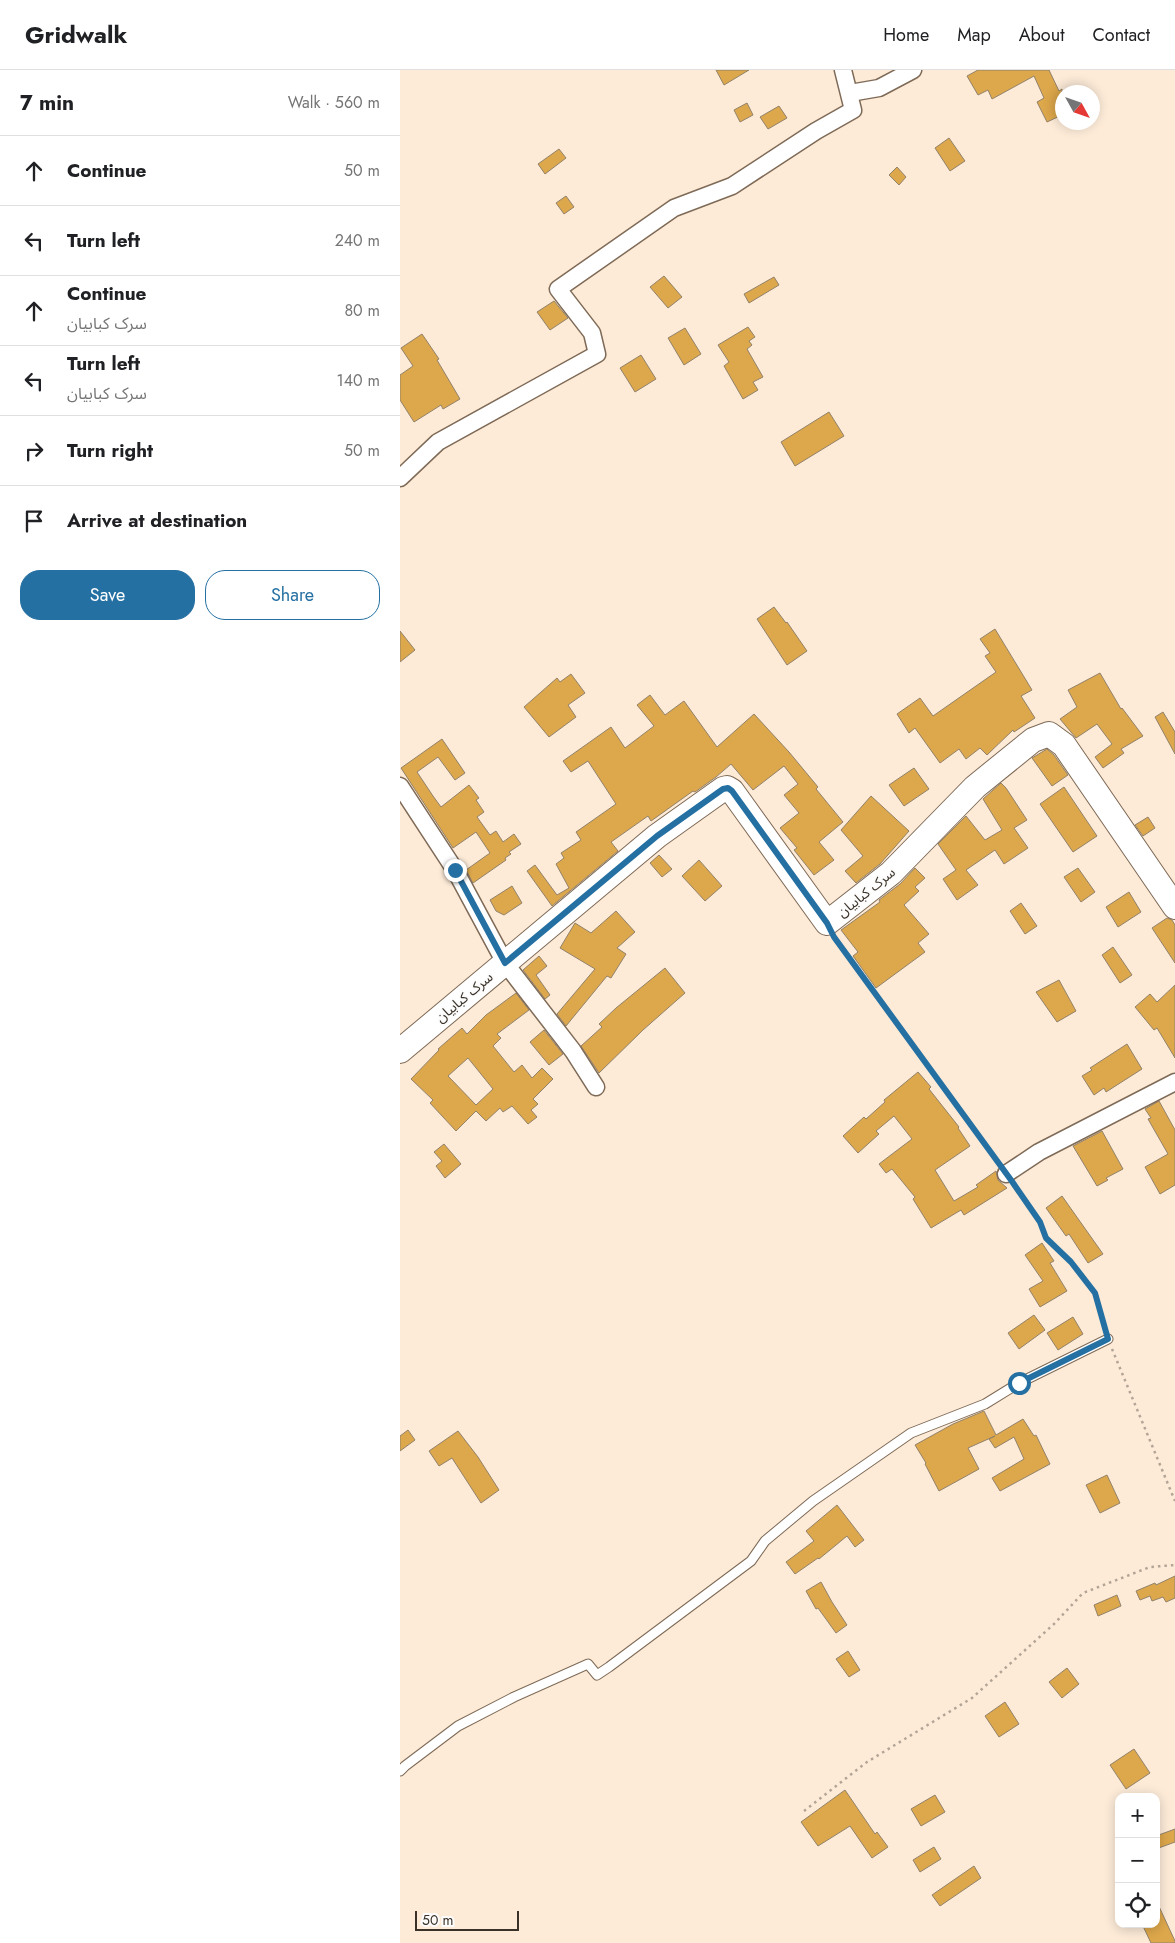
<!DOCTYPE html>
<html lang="en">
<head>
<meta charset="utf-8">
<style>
  :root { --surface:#fff; --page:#f6f6f6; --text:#202124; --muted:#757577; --line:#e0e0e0; --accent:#2570a3 }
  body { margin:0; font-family:Jost,"Noto Sans Arabic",sans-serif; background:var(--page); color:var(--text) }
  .controls { position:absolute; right:15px; bottom:15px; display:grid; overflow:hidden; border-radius:10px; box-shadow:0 2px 12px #0003 }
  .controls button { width:45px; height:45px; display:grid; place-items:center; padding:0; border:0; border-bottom:1px solid var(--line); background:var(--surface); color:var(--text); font:25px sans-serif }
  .compass { position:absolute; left:655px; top:15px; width:45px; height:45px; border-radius:50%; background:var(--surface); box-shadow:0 2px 12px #0003; rotate:130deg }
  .scale { position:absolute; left:15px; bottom:12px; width:104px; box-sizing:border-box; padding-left:5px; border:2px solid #3a3228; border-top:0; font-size:14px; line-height:18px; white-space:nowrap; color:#3a3228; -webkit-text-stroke:4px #fcfcfc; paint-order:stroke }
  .stop { position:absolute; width:15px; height:15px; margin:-11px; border:4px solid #2570a3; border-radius:50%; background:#fff }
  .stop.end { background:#2570a3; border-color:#fff; box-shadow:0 1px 5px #0008 }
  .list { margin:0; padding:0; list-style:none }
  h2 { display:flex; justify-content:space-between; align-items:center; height:65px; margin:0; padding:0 20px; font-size:21px }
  h2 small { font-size:16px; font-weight:400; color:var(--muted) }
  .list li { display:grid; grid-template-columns:32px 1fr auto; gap:15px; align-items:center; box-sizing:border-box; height:70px; padding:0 20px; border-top:1px solid var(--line) }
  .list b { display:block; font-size:19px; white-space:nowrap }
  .list p { margin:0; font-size:16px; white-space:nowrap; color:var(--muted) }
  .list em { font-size:16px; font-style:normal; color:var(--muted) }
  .actions { display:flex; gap:10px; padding:15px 20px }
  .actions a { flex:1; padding:11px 0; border:1px solid var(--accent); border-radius:20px; text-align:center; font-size:18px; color:var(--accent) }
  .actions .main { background:var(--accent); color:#fff }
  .icon { flex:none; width:28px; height:28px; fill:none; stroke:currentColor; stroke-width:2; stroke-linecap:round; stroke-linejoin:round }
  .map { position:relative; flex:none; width:775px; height:1873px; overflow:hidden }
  header { display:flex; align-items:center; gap:30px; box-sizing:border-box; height:70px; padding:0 25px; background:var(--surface); border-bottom:1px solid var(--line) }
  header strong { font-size:24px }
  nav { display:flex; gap:28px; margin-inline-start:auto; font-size:18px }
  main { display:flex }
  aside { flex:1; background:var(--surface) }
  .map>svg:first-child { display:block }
  .building { fill:#dda74b; stroke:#92826a; fill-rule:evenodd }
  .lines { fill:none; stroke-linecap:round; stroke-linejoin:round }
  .lane-casing { stroke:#7e6a56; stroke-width:11 }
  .street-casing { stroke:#7e6a56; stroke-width:19 }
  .secondary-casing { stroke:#7e6a56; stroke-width:26 }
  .path { stroke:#b3a495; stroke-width:2.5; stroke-dasharray:2.5 4; stroke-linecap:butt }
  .lane { stroke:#fff; stroke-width:9 }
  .street { stroke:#fff; stroke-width:16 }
  .secondary { stroke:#fff; stroke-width:24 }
  .route { stroke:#2570a3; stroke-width:6 }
  .labels { text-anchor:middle; stroke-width:4; stroke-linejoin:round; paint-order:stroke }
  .street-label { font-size:14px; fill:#3a3228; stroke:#fcfcfc }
</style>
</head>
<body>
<header>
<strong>Gridwalk</strong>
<nav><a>Home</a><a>Map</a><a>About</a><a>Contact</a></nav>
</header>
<main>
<aside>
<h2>7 min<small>Walk · 560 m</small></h2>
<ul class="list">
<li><svg class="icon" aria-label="ahead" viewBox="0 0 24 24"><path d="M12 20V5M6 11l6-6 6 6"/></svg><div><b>Continue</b></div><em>50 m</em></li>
<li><svg class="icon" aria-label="left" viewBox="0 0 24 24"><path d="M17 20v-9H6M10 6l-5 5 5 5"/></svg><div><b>Turn left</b></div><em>240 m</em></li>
<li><svg class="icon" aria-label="ahead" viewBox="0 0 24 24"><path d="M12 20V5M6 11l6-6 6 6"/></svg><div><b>Continue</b><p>سرک کبابیان</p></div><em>80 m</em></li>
<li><svg class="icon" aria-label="left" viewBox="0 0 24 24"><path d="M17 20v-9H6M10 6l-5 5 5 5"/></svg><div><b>Turn left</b><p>سرک کبابیان</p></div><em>140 m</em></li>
<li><svg class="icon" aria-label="right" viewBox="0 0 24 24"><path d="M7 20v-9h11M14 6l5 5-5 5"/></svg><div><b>Turn right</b></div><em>50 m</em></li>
<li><svg class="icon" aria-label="arrive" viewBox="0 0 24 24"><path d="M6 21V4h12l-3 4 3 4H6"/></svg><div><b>Arrive at destination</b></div></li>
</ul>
<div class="actions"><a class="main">Save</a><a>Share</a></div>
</aside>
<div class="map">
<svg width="775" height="1873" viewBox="0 0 775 1873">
  <rect width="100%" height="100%" fill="#fdebd8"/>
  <g class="building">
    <path d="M316,0H349L324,15Z"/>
    <path d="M578,0H649L659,21L662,19V45L647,52L637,32L644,28L634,6L592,29L588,20L578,25L567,6Z"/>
    <path d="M347,33L353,45L340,52L334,40Z"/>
    <path d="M379,36L387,48L368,59L360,47Z"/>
    <path d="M549,68L565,91L550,101L535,78Z"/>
    <path d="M159,79L166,88L145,104L138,94Z"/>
    <path d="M497,97L506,107L499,115L489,105Z"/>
    <path d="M166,126L174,137L164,144L156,133Z"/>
    <path d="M264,206L282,227L268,238L250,217Z"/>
    <path d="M374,207L379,215L349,233L344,224Z"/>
    <path d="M154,231L168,248L150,260L137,242Z"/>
    <path d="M348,257L355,267L349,271L352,275L347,279L363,307L353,312L358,320L343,329L324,296L329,292L318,275Z"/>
    <path d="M285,258L301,284L284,295L268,268Z"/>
    <path d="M22,264L39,289L37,290L60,329L43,339L41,335L14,352L0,330V305L13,296L1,278Z"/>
    <path d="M241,285L256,309L235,322L220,298Z"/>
    <path d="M429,342L444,366L395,396L381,372Z"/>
    <path d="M374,537L386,553L387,552L407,581L387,595L357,549Z"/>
    <path d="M595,559L632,620L621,626L635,648L614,662L613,660L587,685L580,678L566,689L559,679L540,693L515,658L509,663L497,644L520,628L533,646L596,602L585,586L590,583L580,569Z"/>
    <path d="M0,561L15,580L0,592Z"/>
    <path d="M700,603L721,639L722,638L743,666L721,679L724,683L703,698L695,687L712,674L697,654L676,668L660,649L677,637L668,620Z"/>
    <path d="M171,604L185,623L168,635L176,647L149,667L124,637L157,608L160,612Z"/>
    <path d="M250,625L265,645L284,631L317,677L354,644L389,682L418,717L416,719L443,752L419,772L434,790L414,805L394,780L397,778L380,758L399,743L384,725L398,714L384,696L353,720L331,694L316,707L295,722L293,721L251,751L248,746L211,772L218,781L152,836L127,801L135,795L157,825L169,818L156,794L164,788L161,783L181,770L176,762L216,734L188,691L171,702L163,691L211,657L225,678L254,656L237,635Z"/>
    <path d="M763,642L775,662V684L755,647Z"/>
    <path d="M42,669L65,703L55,710L38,687L17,702L33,726L41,737L69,715L79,728L76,730L84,742L77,747L90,765L96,761L103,772L114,764L121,774L109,782L111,784L105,788L106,790L73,813L66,800L90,783L76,762L53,778L1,698Z"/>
    <path d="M647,679L654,685L668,705L652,716L632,688Z"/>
    <path d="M514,698L529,719L504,736L489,715Z"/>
    <path d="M601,713L606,718L627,750L614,758L628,778L604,794L595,780L566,800L578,815L557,830L543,809L556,800L538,774L566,746L585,770L602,760L583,729Z"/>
    <path d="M664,717L697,766L673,782L640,734Z"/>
    <path d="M471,726L509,761L480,794L456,813L445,801L463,786L441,760Z"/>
    <path d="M748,747L755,758L743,766L735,755Z"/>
    <path d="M259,785L272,799L262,807L250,793Z"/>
    <path d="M299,790L322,816L305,831L282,806Z"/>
    <path d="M515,798L525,808L515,817L519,821L504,835L529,864L518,873L525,882L476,918L453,886L458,882L441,860L480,832L479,830L500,814Z"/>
    <path d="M678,798L695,822L681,832L664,807Z"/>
    <path d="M112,816L122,833L104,845L96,841L90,830Z"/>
    <path d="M729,822L741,842L718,857L706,837Z"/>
    <path d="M621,833L637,856L625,864L610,841Z"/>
    <path d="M216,841L235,862L217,878L226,884L211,908L207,906L166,956L157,944L195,899L160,878L175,853L191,863Z"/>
    <path d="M767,848L772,850L775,855V893L752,858Z"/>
    <path d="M713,877L732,905L720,913L702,885Z"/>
    <path d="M139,886L147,896L136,905L150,925L145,929L123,900Z"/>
    <path d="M265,898L285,923L243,960L199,1003L181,976L202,957L199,954L216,938Z"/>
    <path d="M659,910L676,941L657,952L636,922Z"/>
    <path d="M775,915V988L757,958L754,960L735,937L750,924L757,932Z"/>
    <path d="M116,923L129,940L97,964L101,968L93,976L114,1002L122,995L132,1008L142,998L153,1009L133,1029L138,1034L131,1040L137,1047L128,1054L112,1036L103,1042L100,1038L86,1051L76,1041L56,1061L30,1033L33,1030L11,1009L39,980L38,979L62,958L67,964L86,945ZM68,988L93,1019L76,1035L48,1006Z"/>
    <path d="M144,960L163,984L149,995L130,972Z"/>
    <path d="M727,974L742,999L706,1022L704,1018L694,1025L682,1006L692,1000L690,998Z"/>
    <path d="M518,1002L531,1017L529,1019L559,1057L558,1058L570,1076L535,1100L554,1131L578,1117L576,1115L596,1101L598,1110L607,1118L564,1145L561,1140L531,1158L513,1129L515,1127L492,1099L486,1103L479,1094L512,1069L494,1046L476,1061L479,1064L458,1083L443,1066L464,1047L466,1049L485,1032L484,1030Z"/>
    <path d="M759,1031L775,1060V1115L760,1124L745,1097L768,1084L748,1049L751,1048L745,1039Z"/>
    <path d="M702,1061L723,1099L706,1108L708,1110L697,1116L673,1076Z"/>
    <path d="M44,1074L61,1094L45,1108L36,1096L42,1091L34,1082Z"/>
    <path d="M662,1126L703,1184L688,1193L669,1164L666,1166L646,1138Z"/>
    <path d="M642,1173L654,1191L650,1193L667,1221L640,1237L629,1219L643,1211L625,1185Z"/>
    <path d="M634,1245L645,1260L619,1279L608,1263Z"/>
    <path d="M673,1247L683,1264L658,1280L647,1263Z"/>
    <path d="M584,1341L596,1365L623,1349L634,1366L636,1365L650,1394L600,1421L592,1408L624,1389L614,1367L595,1378L589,1369L595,1366L568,1378L579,1399L539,1421L525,1394L526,1393L515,1375L553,1354Z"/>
    <path d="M8,1360L15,1370L0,1381V1366Z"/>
    <path d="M58,1361L78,1387L99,1420L81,1433L52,1388L39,1396L29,1381Z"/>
    <path d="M707,1405L720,1433L700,1443L686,1415Z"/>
    <path d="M437,1435L464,1470L455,1477L447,1466L419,1489L418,1488L395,1504L386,1492L414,1471L406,1461Z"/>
    <path d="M775,1506V1528L766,1532L763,1527L752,1531L750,1526L740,1530L736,1521L755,1513L756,1515Z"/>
    <path d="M421,1512L432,1532L447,1555L436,1563L418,1538L416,1539L406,1521Z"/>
    <path d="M717,1525L721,1536L698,1546L694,1535Z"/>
    <path d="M448,1581L460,1600L449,1607L436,1589Z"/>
    <path d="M667,1598L679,1614L662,1628L649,1612Z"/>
    <path d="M605,1632L619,1654L599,1667L585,1646Z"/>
    <path d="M734,1679L750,1703L726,1719L710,1695Z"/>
    <path d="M445,1720L475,1764L477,1762L488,1777L472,1788L450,1756L418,1776L401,1752Z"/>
    <path d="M535,1725L545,1742L521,1756L511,1739Z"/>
    <path d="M775,1759V1772L756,1779V1766Z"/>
    <path d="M534,1777L541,1789L520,1802L513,1790Z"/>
    <path d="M574,1796L581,1808L540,1836L532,1825Z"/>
    <path d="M756,1830L775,1871V1873H751L742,1854H756Z"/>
  </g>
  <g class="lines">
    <defs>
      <path id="lane" d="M0,1701L5,1696L58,1656L114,1627L188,1594L197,1605L209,1597L351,1491L365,1471L413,1431L511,1363L585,1334L619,1313L708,1269"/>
      <g id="street">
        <path d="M450,23L479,18L513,0"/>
        <path d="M0,408L38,372L197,284L192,263L158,219L274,138L332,116L416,61L453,40L443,0"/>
        <path d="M0,716L55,800L105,893L173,981L196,1017"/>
        <path d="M606,1104L639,1082L775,1012"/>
      </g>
      <path id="secondary" d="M0,981L257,766L323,719L327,718L332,721L427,853L491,803L575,717L633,670L649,664L664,675L775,837"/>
    </defs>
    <use href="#lane" class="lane-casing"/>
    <use href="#street" class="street-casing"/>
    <use href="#secondary" class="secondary-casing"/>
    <g class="path">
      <path d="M434,868L597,1092"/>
      <path d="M614,1115L640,1152L646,1168L671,1192L695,1223L706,1260"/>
      <path d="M712,1279L775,1431"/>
      <path d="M404,1741L467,1692L572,1628L654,1554L683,1523L750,1497L775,1495"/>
    </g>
    <use href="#lane" class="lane"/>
    <use href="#street" class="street"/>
    <use href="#secondary" class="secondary"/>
  </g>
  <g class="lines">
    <path class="route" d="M55,800L105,893L257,766L323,719L328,718L332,721L427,853L434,867L611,1110L640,1152L646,1168L671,1192L695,1223L708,1269L619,1313"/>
  </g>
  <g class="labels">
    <g class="street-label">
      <text transform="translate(466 822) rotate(-39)" y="5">سرک کبابیان</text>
      <text transform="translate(64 927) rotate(-40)" y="5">سرک کبابیان</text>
    </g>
  </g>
</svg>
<div class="controls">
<button>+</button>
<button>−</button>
<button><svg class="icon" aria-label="locate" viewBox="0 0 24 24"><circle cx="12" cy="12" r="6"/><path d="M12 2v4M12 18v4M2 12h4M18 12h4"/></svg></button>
</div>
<svg class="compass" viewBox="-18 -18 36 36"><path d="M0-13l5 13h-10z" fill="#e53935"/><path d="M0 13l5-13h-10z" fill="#757577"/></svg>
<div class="scale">50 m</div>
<div class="stop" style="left:619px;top:1313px"></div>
<div class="stop end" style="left:55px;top:800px"></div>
</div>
</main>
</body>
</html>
